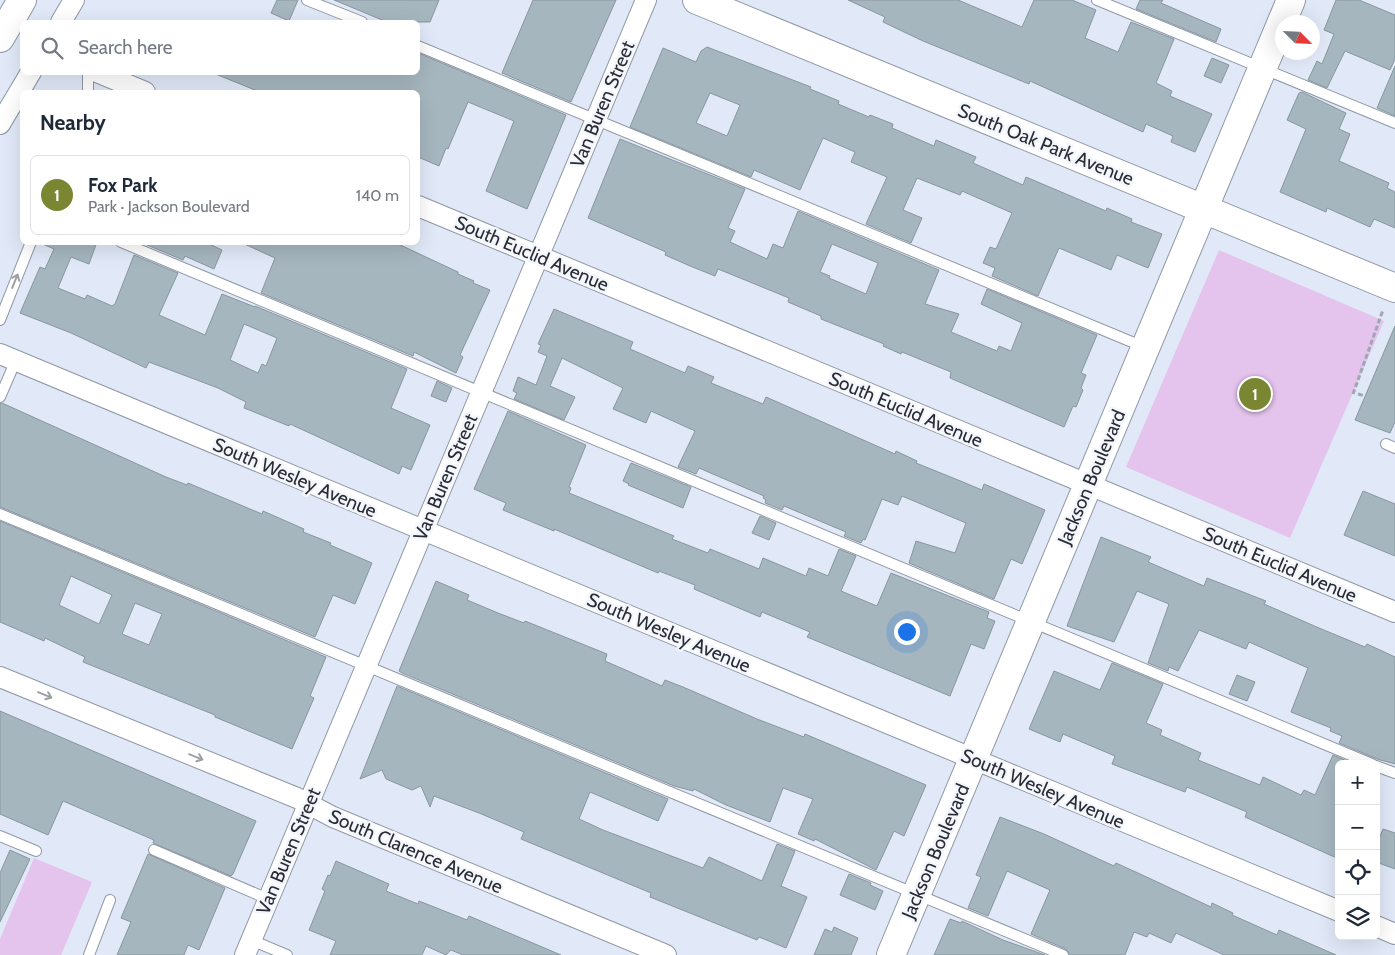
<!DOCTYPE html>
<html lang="en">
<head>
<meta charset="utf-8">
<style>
  :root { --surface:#fff; --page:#f6f6f7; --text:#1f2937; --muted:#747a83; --line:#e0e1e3; --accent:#7b8633 }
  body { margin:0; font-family:Cabin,sans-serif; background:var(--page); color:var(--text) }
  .controls { position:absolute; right:15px; bottom:15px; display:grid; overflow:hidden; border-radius:8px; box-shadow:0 5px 20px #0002 }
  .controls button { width:45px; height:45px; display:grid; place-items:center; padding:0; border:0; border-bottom:1px solid var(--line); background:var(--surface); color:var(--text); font:25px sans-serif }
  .compass { position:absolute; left:1275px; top:15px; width:45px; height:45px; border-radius:50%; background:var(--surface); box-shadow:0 5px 20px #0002; rotate:114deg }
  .you { position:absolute; left:906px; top:631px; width:18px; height:18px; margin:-12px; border:4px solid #fff; border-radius:50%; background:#1a73e8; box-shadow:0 0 0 8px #1a73e833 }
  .badge { display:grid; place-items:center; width:32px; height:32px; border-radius:50%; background:var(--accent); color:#fff; font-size:16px; font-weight:700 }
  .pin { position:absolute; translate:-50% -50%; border:2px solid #fff; box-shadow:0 1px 5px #0006 }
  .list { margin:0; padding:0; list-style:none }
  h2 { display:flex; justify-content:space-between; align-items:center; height:65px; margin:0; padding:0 20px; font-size:21px }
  h2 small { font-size:16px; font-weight:400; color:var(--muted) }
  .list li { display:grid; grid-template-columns:32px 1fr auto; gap:15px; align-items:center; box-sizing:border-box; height:80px; margin:0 10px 10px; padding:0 10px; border:1px solid var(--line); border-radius:8px }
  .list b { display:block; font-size:19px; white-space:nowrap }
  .list p { margin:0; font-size:16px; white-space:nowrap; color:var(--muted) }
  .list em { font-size:16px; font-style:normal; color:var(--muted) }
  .icon { flex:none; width:28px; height:28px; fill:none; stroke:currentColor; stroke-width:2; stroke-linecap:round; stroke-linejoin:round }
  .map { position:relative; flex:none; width:1395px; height:955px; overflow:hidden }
  .search { position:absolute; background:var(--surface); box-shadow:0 5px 20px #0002; left:20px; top:20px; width:400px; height:55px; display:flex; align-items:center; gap:12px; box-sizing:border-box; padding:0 18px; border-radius:8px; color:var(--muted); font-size:19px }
  .panel { position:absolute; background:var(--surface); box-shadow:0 5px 20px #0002; left:20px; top:90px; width:400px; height:155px; border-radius:8px }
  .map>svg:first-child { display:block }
  .green { fill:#e4c3ec }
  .building { fill:#a6b6bf; stroke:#87969f; fill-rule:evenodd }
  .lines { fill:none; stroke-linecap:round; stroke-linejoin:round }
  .lane-casing { stroke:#9098a6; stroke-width:12 }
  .street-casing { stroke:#9098a6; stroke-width:22 }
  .secondary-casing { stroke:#9098a6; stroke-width:30 }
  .highway-casing { stroke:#9098a6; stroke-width:30 }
  .path { stroke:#a0a6b2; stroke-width:3; stroke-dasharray:5 2.5; stroke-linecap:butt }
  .lane { stroke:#fff; stroke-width:10 }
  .street { stroke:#fff; stroke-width:20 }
  .secondary { stroke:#fff; stroke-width:28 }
  .highway { stroke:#fff; stroke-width:28 }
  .oneway { stroke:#9fa0a3 }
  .labels { text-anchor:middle; stroke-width:5; stroke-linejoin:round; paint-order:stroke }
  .street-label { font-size:19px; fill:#292c32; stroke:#f3f6fc }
</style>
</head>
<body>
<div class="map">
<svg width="1395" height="955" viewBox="0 0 1395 955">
  <rect width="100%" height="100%" fill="#e1e9f8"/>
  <g class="green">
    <path d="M1219,250L1384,321L1290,538L1126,467Z"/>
    <path d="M34,858L92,882L61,955H0V939Z"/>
  </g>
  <g class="building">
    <path d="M277,0H298L289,21L271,13Z"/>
    <path d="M334,0H439L430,22H387Z"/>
    <path d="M533,0H616L571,102L502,73Z"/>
    <path d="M848,0H958L1022,27L1034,0H1072L1096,10L1085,38L1118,52L1131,22L1174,39L1156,83L1172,91L1170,96L1212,114L1195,152L1171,142L1173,136L1146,124L1143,132L1030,81L1029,84L923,41L883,22L885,17Z"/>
    <path d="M1140,0H1163L1161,3L1221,29L1216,42L1136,9Z"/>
    <path d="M1336,0H1359L1395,15V59L1390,70L1345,51L1327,88L1308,80L1317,61L1322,64L1334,34L1324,30Z"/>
    <path d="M707,47L811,87L810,89L839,101L838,104L869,117L870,115L893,124L892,128L934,146L936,140L976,157L973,163L1023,185L1026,177L1106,211L1107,208L1132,219L1131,222L1162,234L1148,268L1117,255L1111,270L1059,248L1038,296L992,276L995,268L983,263L990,247L996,249L1012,213L962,191L960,195L917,178L903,210L922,218L911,243L866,224L887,177L851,162L855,152L823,138L800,190L754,170L751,177L630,127L663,48L696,62L701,51ZM710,93L740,105L727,136L696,123Z"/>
    <path d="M418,53L566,115L527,209L486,191L514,121L468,102L448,149L446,148L439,166L418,157V92H260L213,73L418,72Z"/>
    <path d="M1212,58L1229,65L1221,83L1204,76Z"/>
    <path d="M1395,66V116L1377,108Z"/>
    <path d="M1302,92L1346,113L1339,129L1350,134L1339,161L1389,183L1387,188L1395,192V228L1374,219L1370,227L1327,208L1326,212L1280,192L1306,129L1287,120L1299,93Z"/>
    <path d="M620,139L745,189L728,228L735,231L730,242L767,259L773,244L783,248L798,211L939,270L925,304L959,314L951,332L997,351L999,346L1011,351L1022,323L981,304L987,289L1097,335L1081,373L1086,375L1081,388L1083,390L1076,407L1073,406L1064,427L950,378L951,372L902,352L901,354L883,346L884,344L821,319V316L788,302L789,298L718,269L715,276L690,266L665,255L666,252L588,218ZM832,244L878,263L866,294L829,278L830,276L820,272Z"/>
    <path d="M38,242H97L89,264L71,257L58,288L85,299L87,295L112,306L115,304L134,255L178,273L159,315L205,335L222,294L255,307V306L407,369L391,408L430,425L411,470L402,466L399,474L290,424L289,426L244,408L246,402L218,388L149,362L146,368L71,333L20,313L40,267L45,269L54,249ZM244,324L277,338L266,366L262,364L258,373L230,360Z"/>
    <path d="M140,242H205L222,250L214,269L185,256L183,260Z"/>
    <path d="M240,242H394L458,272V274L474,281L473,283L490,290L460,355L463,357L456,373L414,352L413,356L261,293L275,258Z"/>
    <path d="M554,309L633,342L630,349L685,373L688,366L714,377L711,383L763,404L766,397L895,454L896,451L917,461L916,463L963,482L982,490L984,484L1045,510L1022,564L1011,559L994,599L909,563L916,541L955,553L966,523L902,496L898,505L882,499L865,540L863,539L861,543L844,536L846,532L784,506L782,510L765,503L766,500L763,498L764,496L699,468L696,474L678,467L695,431L651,411L646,423L613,409L623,388L562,358L550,386L575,397L564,420L514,399L517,393L513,391L518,377L536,385L547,356L538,352L541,345L538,344Z"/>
    <path d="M1395,326V422L1390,433L1355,420Z"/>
    <path d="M437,381L452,388L446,402L431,396Z"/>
    <path d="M2,403L166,477L187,485L188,483L262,514L263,511L304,529L303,532L331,543L330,545L372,563L355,604L333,595L315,637L0,507V404Z"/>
    <path d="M508,411L586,445L569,487L571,488L569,493L674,536L672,539L708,553L710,549L759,569L763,558L806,576L809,568L828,576L839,549L856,556L841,591L877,606L891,573L989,612L987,618L995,621L984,649L971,644L950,696L807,637L810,632L762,612L760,617L694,589L695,585L659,571L658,573L554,529V531L503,510L506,503L474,489Z"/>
    <path d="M631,463L691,487L683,508L628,485L629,484L623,481Z"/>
    <path d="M1363,491L1395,504V556L1344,535Z"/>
    <path d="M760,516L776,523L769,540L752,533Z"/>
    <path d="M0,521L326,657L310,696L314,698L292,749L215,717V715L83,662L85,657L45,638L44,641L0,622ZM71,576L112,595L99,624L59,605ZM135,603L162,614L149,645L122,634Z"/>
    <path d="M1101,537L1151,557L1148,562L1204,586L1207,578L1266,601L1264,604L1319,628L1365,647L1367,644L1395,657V764L1377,759L1339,743L1342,736L1330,731L1331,728L1291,712L1308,668L1249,642L1246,649L1199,630L1178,671L1169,667L1168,671L1148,663L1169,604L1137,591L1114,642L1067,626Z"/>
    <path d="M436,581L469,595L467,600L498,613L524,623L525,621L607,654L605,661L662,686L665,680L683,687L757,719L804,737L805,734L926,785L904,836L894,831L876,870L815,839L814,841L798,834L813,799L783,788L770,822L726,805L694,789L693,791L674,786L402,673L399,671Z"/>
    <path d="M1112,663L1163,684L1146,723L1162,730L1160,735L1201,753L1198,760L1260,785L1263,777L1301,795L1304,790L1315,795L1333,755L1354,764H1339V859L1245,817L1247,812L1187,787L1185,792L1112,764L1115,756L1063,734L1060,742L1029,729L1054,671L1100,690Z"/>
    <path d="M1237,675L1255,682L1247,701L1229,694Z"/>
    <path d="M397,686L668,799L658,821L590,792L579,819L603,830L703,868L709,857L762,881L777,844L795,851L781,886L807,897L786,948L759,937L757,940L650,897L651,893L521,839L524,832L479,813L434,796L430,807L421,786L412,790L386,779L382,770L360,779Z"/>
    <path d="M0,711L256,821L233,874L231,876L153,843L154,840L63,801L48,835L0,814Z"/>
    <path d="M1000,817L1044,834L1114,866L1116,863L1138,873L1211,907L1212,903L1233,913L1232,915L1277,935L1279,930L1336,955H1224L1176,933L1171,943L1149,933L1147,937L1134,932L1125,955H1070L1066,949L1031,934L1050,890L1007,871L988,916L968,908L981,877L976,875Z"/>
    <path d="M1383,829L1395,833V869L1376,862V846Z"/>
    <path d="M10,850L30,859L0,922V873Z"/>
    <path d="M148,854L225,888L199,950L188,945L184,955H117L131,922L121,918Z"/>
    <path d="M336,861L389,884L386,891L418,904L419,901L467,920L469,916L561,955H463L451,950L446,955L426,946L422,955H330L336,941L309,930L325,891L322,889L328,875L330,876Z"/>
    <path d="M849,874L871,883L870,885L883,891L875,910L840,895Z"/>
    <path d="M950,919L961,923L962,921L1003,940L1045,955H934Z"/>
    <path d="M834,927L858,938L851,955H814L825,929L832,932Z"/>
  </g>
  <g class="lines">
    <defs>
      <g id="lane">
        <path d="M307,0L362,22"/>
        <path d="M1097,0L1395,123"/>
        <path d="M418,46L1144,347"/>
        <path d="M88,92V72"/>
        <path d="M121,242L1372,764"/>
        <path d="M0,320L31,242"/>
        <path d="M0,397L16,360"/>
        <path d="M1386,444L1395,448"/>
        <path d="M0,514L1063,955"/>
        <path d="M1376,766L1395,773"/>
        <path d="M0,836L36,851"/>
        <path d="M154,850L268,899"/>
        <path d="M251,940L287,955"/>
        <path d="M89,955L110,900"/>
      </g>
      <g id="street">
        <path d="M61,22L74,0"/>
        <path d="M97,72L145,92"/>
        <path d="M0,124L31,72"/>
        <path d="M418,206L1395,612"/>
        <path d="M0,354L1339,911"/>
        <path d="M0,677L297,798L333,817L666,955"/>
        <path d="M1376,926L1395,934"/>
        <path d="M245,955L646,0"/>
      </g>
      <g id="secondary">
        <path d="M697,0L1395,288"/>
        <path d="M891,955L1291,0"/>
      </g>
      <path id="highway" d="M0,38L22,0"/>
    </defs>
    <use href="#lane" class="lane-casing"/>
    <use href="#street" class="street-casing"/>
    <use href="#secondary" class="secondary-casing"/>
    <use href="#highway" class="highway-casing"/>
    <g class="path">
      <path d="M1353,394L1383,310"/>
      <path d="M1358,394L1365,396"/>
    </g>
    <use href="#lane" class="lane"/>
    <use href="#street" class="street"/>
    <use href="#secondary" class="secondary"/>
    <use href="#highway" class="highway"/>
  </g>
  <defs><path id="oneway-shaft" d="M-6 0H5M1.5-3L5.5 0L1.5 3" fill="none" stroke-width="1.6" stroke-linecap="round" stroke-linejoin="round" transform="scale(1.25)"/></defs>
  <g class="oneway">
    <use href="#oneway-shaft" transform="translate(15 281) rotate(-68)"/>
    <use href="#oneway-shaft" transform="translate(45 695) rotate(22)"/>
    <use href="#oneway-shaft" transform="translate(196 757) rotate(22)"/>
  </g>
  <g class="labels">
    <g class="street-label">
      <text transform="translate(602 104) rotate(-67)" y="7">Van Buren Street</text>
      <text transform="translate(1046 144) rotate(22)" y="7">South Oak Park Avenue</text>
      <text transform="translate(532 253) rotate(23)" y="7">South Euclid Avenue</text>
      <text transform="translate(906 409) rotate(23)" y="7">South Euclid Avenue</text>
      <text transform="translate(295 477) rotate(23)" y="7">South Wesley Avenue</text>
      <text transform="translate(445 477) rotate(-67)" y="7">Van Buren Street</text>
      <text transform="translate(1091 477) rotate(-67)" y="7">Jackson Boulevard</text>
      <text transform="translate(1280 564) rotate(23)" y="7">South Euclid Avenue</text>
      <text transform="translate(669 632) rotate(23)" y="7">South Wesley Avenue</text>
      <text transform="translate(1043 788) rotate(23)" y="7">South Wesley Avenue</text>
      <text transform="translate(288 851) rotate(-67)" y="7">Van Buren Street</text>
      <text transform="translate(416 851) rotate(23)" y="7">South Clarence Avenue</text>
      <text transform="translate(935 851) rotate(-67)" y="7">Jackson Boulevard</text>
    </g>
  </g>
</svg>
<div class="controls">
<button>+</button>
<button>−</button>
<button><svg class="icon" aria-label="locate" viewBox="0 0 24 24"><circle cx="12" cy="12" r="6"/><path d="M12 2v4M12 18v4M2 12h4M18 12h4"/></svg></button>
<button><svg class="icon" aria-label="layers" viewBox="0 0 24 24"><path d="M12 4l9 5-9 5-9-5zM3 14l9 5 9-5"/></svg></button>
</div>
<svg class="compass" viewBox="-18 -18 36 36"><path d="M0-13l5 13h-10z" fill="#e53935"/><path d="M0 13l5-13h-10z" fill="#747a83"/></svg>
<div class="you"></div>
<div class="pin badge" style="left:1255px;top:394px">1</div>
<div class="search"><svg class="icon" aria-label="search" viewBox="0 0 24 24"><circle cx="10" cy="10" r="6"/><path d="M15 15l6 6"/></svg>Search here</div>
<section class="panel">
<h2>Nearby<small></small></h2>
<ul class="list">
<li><span class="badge">1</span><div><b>Fox Park</b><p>Park · Jackson Boulevard</p></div><em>140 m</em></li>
</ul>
</section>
</div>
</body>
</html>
